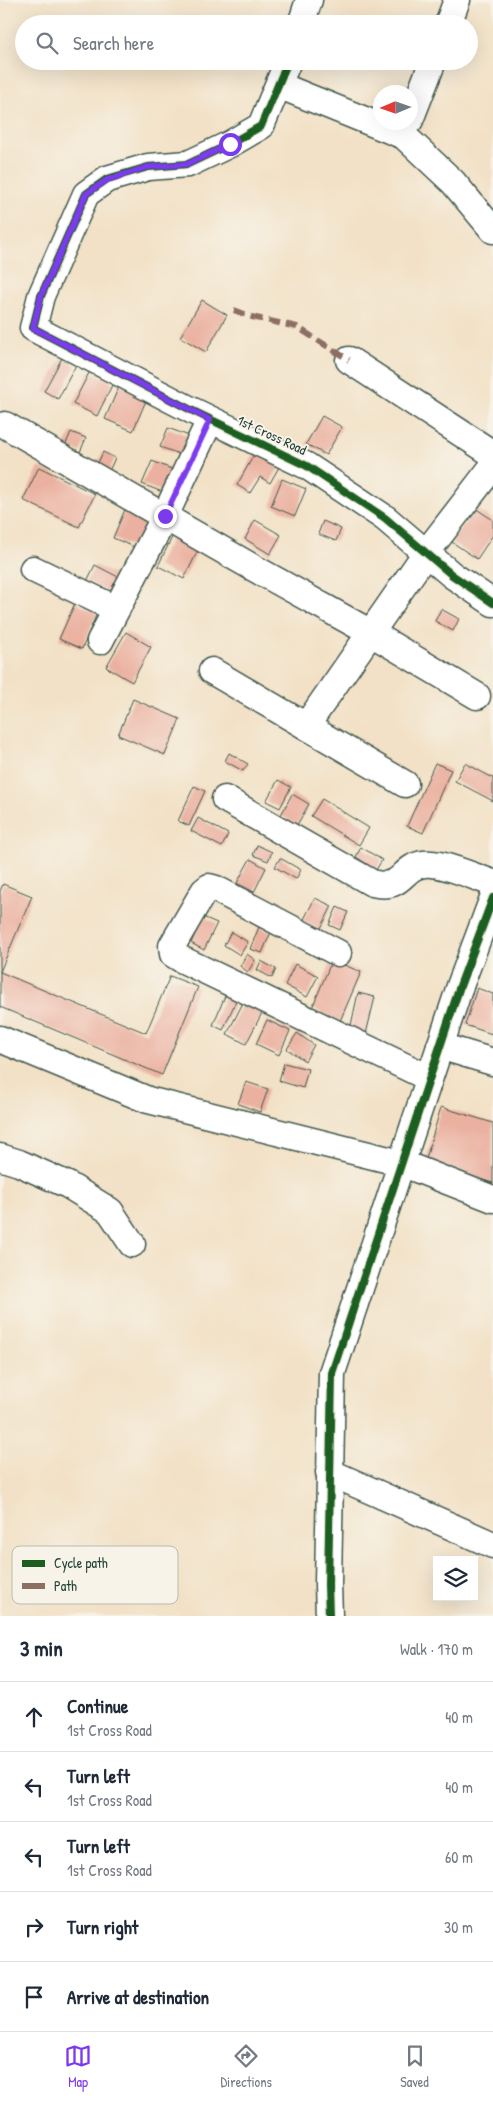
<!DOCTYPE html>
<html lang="en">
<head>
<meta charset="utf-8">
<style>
  :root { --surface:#fff; --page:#f6f6f7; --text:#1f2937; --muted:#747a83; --line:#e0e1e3; --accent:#7c3aed }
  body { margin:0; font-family:"Patrick Hand",sans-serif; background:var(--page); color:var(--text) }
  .controls { position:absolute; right:15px; bottom:15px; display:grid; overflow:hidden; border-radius:0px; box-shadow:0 5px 20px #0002 }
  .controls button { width:45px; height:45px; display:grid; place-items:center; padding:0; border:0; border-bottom:1px solid var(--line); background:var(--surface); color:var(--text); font:25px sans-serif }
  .compass { position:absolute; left:373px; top:85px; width:45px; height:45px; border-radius:50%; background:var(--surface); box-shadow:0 5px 20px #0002; rotate:268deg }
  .stop { position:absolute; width:15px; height:15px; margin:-11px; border:4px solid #7c3aed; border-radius:50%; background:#fff }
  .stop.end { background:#7c3aed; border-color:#fff; box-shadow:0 1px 5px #0008 }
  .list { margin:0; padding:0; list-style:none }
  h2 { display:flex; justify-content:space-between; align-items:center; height:65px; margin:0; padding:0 20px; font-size:21px }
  h2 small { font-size:16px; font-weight:400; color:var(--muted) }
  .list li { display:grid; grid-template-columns:32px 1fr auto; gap:15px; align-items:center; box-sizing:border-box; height:70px; padding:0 20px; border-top:1px solid var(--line) }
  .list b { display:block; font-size:19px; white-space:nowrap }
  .list p { margin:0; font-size:16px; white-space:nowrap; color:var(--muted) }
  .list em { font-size:16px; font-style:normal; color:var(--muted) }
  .icon { flex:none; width:28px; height:28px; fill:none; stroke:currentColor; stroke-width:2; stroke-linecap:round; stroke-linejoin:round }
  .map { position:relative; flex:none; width:493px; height:1616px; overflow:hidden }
  .search { position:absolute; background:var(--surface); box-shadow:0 5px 20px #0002; left:15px; right:15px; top:15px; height:55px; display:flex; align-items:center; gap:12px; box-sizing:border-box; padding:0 18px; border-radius:28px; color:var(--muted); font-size:19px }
  .sheet { height:415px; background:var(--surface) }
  nav { display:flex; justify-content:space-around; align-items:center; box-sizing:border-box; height:70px; border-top:1px solid var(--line); background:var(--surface); font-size:14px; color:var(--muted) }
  nav a { display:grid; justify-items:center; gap:2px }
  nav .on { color:var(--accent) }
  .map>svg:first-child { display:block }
  .building { fill:#ebb1a0 }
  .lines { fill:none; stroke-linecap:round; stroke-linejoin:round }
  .minor-casing { stroke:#3f564a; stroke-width:29 }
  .minor { stroke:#fff; stroke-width:26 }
  .quiet { stroke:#8d6e63; stroke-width:6; stroke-dasharray:12 6; stroke-linecap:butt }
  .cycleway-casing { stroke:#f7f3e8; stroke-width:11 }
  .cycleway { stroke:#1b5e20; stroke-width:8 }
  .route { stroke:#7c3aed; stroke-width:6 }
  .labels { text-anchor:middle; stroke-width:4; stroke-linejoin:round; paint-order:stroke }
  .street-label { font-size:14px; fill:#1f3d34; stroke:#f7f3e8 }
  .key { fill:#f7f3e8; stroke:#b6bcb2; stroke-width:1 }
  .key-label { font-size:14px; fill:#1f3d34 }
</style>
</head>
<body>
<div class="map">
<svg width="493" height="1616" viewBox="0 0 493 1616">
  <rect width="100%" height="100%" fill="#f7f3e8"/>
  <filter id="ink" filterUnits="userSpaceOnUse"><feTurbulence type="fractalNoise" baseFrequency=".02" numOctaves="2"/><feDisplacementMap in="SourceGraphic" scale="10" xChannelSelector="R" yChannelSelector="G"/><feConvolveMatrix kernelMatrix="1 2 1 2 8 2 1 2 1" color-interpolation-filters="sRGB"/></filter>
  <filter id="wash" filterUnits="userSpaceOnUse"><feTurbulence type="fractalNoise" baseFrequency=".0096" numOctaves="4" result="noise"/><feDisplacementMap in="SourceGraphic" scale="20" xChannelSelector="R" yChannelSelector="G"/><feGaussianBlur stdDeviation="1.12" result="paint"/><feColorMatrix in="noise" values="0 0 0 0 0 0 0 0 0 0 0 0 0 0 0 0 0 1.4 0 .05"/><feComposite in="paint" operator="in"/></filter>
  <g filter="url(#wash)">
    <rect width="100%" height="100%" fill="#f2e1c6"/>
    <g id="blocks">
      <g class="building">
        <path d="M202,300L227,315L206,352L180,337Z"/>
        <path d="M62,358L76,365L58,399L44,391Z"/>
        <path d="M90,371L113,383L97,416L73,404Z"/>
        <path d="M120,384L148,396L133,431L105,419Z"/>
        <path d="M322,416L342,427L326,455L306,444Z"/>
        <path d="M168,428L189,436L182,455L160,447Z"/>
        <path d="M71,432L86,438L80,452L65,446Z"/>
        <path d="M103,452L115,458L109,471L97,465Z"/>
        <path d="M255,453L279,467L270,483L260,477L250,493L237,485Z"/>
        <path d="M152,461L174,470L165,493L142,484Z"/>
        <path d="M39,467L95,494L79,527L23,500Z"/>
        <path d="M282,479L306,489L295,516L271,506Z"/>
        <path d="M126,507L152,518L139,549L113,538Z"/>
        <path d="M475,508L493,520V535L477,559L452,542Z"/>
        <path d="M255,520L281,535L270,554L245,539Z"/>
        <path d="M323,521L341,529L336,541L318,534Z"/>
        <path d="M174,533L200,546L184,579L158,566Z"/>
        <path d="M95,565L124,580L116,596L87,581Z"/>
        <path d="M75,603L97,613L82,649L59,639Z"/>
        <path d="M441,609L459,619L453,631L435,621Z"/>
        <path d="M126,632L151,647L132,682L106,667Z"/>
        <path d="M133,699L180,719L165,755L118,735Z"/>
        <path d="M229,753L248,764L243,771L225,761Z"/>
        <path d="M435,763L451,770L423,833L407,826Z"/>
        <path d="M465,763L493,778V801L455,781Z"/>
        <path d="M278,780L291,787L280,808L266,801Z"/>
        <path d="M194,786L205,791L189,826L178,821Z"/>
        <path d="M292,794L309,804L297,825L281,815Z"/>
        <path d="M322,799L369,828L359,845L311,816Z"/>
        <path d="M198,818L228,834L222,847L191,831Z"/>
        <path d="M257,845L272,852L268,861L253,855Z"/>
        <path d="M361,847L382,860L376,870L356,857Z"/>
        <path d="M280,858L301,870L296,879L275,867Z"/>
        <path d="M250,859L266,868L254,892L237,883Z"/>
        <path d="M3,884L32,896L0,972L146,1033L170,976L198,987L162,1075L0,1007V891Z"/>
        <path d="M315,898L332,906L320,930L303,921Z"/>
        <path d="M337,907L348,912L340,930L329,925Z"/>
        <path d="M203,917L217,923L204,950L191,943Z"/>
        <path d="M259,927L271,932L262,953L250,949Z"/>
        <path d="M231,932L248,942L240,955L224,945Z"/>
        <path d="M247,954L255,960L248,972L240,966Z"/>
        <path d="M332,960L361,972L340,1021L312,1008Z"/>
        <path d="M261,961L276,969L272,978L257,970Z"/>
        <path d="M295,964L318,976L307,997L285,985Z"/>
        <path d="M477,988L493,994L492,1034L465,1025Z"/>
        <path d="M227,991L238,996L223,1030L213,1025Z"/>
        <path d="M358,993L375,997L366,1034L350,1030Z"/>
        <path d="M245,999L264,1009L246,1044L227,1034Z"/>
        <path d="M267,1020L290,1031L279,1055L256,1044Z"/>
        <path d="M297,1033L314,1045L305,1061L287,1049Z"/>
        <path d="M284,1063L308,1069L303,1088L279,1081Z"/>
        <path d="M246,1082L268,1089L260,1112L238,1104Z"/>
        <path d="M441,1107L493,1123V1183L425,1162Z"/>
      </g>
    </g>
  </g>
  <g filter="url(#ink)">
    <use href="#blocks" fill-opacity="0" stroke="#3f564a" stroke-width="1"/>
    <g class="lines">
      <defs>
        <g id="minor">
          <path d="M301,24L309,0"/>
          <path d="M448,24L457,0"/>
          <path d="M288,61L261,126L230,144L188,164L148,167L107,179L86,194L41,296L33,328L193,411L307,466L385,518L452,575L493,603"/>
          <path d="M288,89L404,136L453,182L493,230"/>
          <path d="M410,120L433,61"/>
          <path d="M349,360L493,454"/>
          <path d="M5,425L252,567L371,633L477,696"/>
          <path d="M33,569L116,609"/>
          <path d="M100,641L165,516L210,420"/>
          <path d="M212,671L405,784"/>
          <path d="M306,726L426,553L493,466"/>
          <path d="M225,799L372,883C404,891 400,867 424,864C443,862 474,877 493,883"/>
          <path d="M338,953L216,889L209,887L204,891L172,946L173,954L181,959L429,1078"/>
          <path d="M0,1039L148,1100L401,1163L493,1199"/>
          <path d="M440,1046L493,1062"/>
          <path d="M0,1157L19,1163L68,1185L110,1211L132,1244"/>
          <path d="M329,1472L493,1545"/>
          <path d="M329,1616L328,1584L332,1373L460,986L493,898"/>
        </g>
      </defs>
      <use href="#minor" class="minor-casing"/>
      <use href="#minor" class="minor"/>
      <path class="quiet" d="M234,310L252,317L297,327L349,360"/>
      <defs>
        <g id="cycleway">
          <path d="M288,61L261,126L230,144L188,164L148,167L107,179L86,194L41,296L33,328L193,411L307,466L385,518L452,575L493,603"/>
          <path d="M329,1616L328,1584L332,1373L460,986L493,898"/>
        </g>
      </defs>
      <use href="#cycleway" class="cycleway-casing"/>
      <use href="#cycleway" class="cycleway"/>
    </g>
  </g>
  <g class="lines" filter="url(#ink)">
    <path class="route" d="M165,516L210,420L33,328L41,296L86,194L107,180L148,167L188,164L230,144"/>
  </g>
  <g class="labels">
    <g class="street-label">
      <text transform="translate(272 435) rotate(25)" y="5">1st Cross Road</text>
    </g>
  </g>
  <rect x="12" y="1546" width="166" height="58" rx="8" class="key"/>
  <rect x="22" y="1560" width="23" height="7" fill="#1b5e20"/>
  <rect x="22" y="1583" width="23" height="6" fill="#8d6e63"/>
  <g class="key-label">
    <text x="54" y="1568">Cycle path</text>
    <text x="54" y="1591">Path</text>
  </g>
</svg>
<div class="controls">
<button><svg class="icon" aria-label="layers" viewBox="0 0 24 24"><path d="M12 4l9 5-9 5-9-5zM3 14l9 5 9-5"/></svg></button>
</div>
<svg class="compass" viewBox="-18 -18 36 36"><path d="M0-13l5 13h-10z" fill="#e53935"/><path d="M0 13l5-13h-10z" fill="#747a83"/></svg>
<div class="stop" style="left:230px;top:144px"></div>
<div class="stop end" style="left:165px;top:516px"></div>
<div class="search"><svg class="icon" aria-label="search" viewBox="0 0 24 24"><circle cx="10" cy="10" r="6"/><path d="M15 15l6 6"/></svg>Search here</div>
</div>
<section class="sheet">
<h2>3 min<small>Walk · 170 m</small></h2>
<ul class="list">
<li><svg class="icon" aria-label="ahead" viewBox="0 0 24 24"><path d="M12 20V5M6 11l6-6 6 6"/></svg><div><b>Continue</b><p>1st Cross Road</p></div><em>40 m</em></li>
<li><svg class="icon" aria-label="left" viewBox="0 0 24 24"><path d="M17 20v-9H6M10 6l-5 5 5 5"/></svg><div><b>Turn left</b><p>1st Cross Road</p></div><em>40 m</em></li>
<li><svg class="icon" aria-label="left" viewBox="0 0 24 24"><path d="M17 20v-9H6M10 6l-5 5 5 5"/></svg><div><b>Turn left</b><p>1st Cross Road</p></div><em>60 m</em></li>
<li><svg class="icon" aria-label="right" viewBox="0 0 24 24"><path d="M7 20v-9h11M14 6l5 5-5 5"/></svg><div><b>Turn right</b></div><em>30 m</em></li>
<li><svg class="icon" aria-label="arrive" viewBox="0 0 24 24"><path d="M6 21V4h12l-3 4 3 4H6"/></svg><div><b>Arrive at destination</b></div></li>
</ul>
</section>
<nav>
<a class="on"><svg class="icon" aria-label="map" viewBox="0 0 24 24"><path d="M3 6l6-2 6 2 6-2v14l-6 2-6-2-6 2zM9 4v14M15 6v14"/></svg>Map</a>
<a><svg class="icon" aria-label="directions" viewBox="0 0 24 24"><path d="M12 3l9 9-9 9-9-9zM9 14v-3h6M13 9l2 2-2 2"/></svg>Directions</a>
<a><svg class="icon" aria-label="saved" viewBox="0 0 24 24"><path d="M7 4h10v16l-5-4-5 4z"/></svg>Saved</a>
</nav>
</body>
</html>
